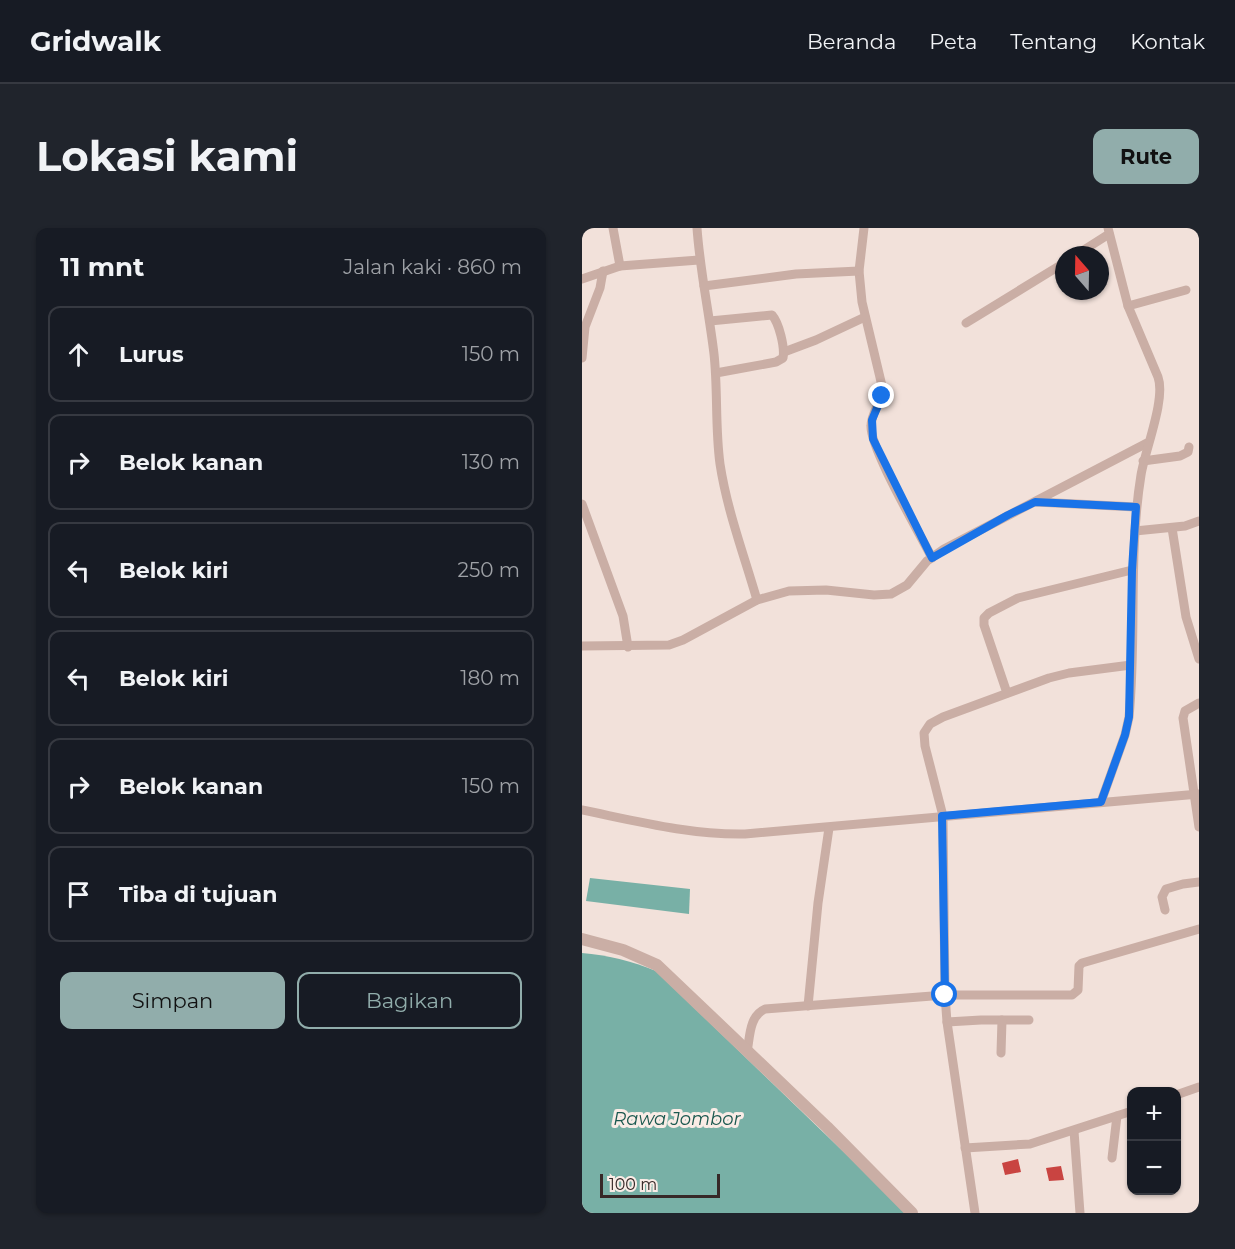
<!DOCTYPE html>
<html lang="id">
<head>
<meta charset="utf-8">
<style>
  :root { --surface:#171b24; --page:#20242c; --text:#f1f3f6; --muted:#9ea1a6; --line:#363941; --accent:#91adab }
  body { margin:0; font-family:Montserrat,sans-serif; background:var(--page); color:var(--text) }
  .controls { position:absolute; right:18px; bottom:18px; display:grid; overflow:hidden; border-radius:12px; box-shadow:0 2px 4px #0004 }
  .controls button { width:54px; height:54px; display:grid; place-items:center; padding:0; border:0; border-bottom:2px solid var(--line); background:var(--surface); color:var(--text); font:30px sans-serif }
  .compass { position:absolute; left:473px; top:18px; width:54px; height:54px; border-radius:50%; background:var(--surface); box-shadow:0 2px 4px #0004; rotate:340deg }
  .scale { position:absolute; left:18px; bottom:15px; width:120px; box-sizing:border-box; padding-left:6px; border:3px solid #362827; border-top:0; font-size:16px; line-height:21px; white-space:nowrap; color:#362827; -webkit-text-stroke:4px #faece6; paint-order:stroke }
  .stop { position:absolute; width:18px; height:18px; margin:-14px; border:4px solid #1a73e8; border-radius:50%; background:#fff }
  .stop.end { background:#1a73e8; border-color:#fff; box-shadow:0 2px 6px #0008 }
  .list { margin:0; padding:0; list-style:none }
  h2 { display:flex; justify-content:space-between; align-items:center; height:78px; margin:0; padding:0 24px; font-size:26px }
  h2 small { font-size:20px; font-weight:400; color:var(--muted) }
  .list li { display:grid; grid-template-columns:39px 1fr auto; gap:18px; align-items:center; box-sizing:border-box; height:96px; margin:0 12px 12px; padding:0 12px; border:2px solid var(--line); border-radius:12px }
  .list b { display:block; font-size:22px; white-space:nowrap }
  .list em { font-size:20px; font-style:normal; color:var(--muted) }
  .actions { display:flex; gap:12px; padding:18px 24px }
  .actions a { flex:1; padding:14px 0; border:2px solid var(--accent); border-radius:12px; text-align:center; font-size:21px; color:var(--accent) }
  .actions .main { background:var(--accent); color:#111 }
  .icon { flex:none; width:33px; height:33px; fill:none; stroke:currentColor; stroke-width:2; stroke-linecap:round; stroke-linejoin:round }
  .map { position:relative; flex:none; width:617px; height:985px; overflow:hidden; border-radius:12px }
  header { display:flex; align-items:center; gap:36px; box-sizing:border-box; height:84px; padding:0 30px; background:var(--surface); border-bottom:2px solid var(--line) }
  header strong { font-size:28px }
  nav { display:flex; gap:33px; margin-inline-start:auto; font-size:21px }
  .intro { display:flex; align-items:center; justify-content:space-between; box-sizing:border-box; height:144px; padding:0 36px }
  h1 { margin:0; font-size:42px }
  .button { padding:15px 27px; border-radius:12px; background:var(--accent); color:#111; font-size:21px; font-weight:700 }
  main { display:flex; gap:36px; padding:0 36px }
  aside { flex:1; background:var(--surface); border-radius:12px; box-shadow:0 2px 4px #0004 }
  .map>svg:first-child { display:block }
  .water { fill:#78b0a6 }
  .building { fill:#c94441 }
  .lines { fill:none; stroke-linecap:round; stroke-linejoin:round }
  .minor { stroke:#caaea5; stroke-width:9 }
  .tertiary { stroke:#caaea5; stroke-width:12 }
  .route { stroke:#1a73e8; stroke-width:8 }
  .labels { text-anchor:middle; stroke-width:6; stroke-linejoin:round; paint-order:stroke }
  .water-label { font-size:18px; font-style:italic; fill:#1b584f; stroke:#faece6 }
</style>
</head>
<body>
<header>
<strong>Gridwalk</strong>
<nav><a>Beranda</a><a>Peta</a><a>Tentang</a><a>Kontak</a></nav>
</header>
<div class="intro"><h1>Lokasi kami</h1><a class="button">Rute</a></div>
<main>
<aside>
<h2>11 mnt<small>Jalan kaki · 860 m</small></h2>
<ul class="list">
<li><svg class="icon" aria-label="ahead" viewBox="0 0 24 24"><path d="M12 20V5M6 11l6-6 6 6"/></svg><div><b>Lurus</b></div><em>150 m</em></li>
<li><svg class="icon" aria-label="right" viewBox="0 0 24 24"><path d="M7 20v-9h11M14 6l5 5-5 5"/></svg><div><b>Belok kanan</b></div><em>130 m</em></li>
<li><svg class="icon" aria-label="left" viewBox="0 0 24 24"><path d="M17 20v-9H6M10 6l-5 5 5 5"/></svg><div><b>Belok kiri</b></div><em>250 m</em></li>
<li><svg class="icon" aria-label="left" viewBox="0 0 24 24"><path d="M17 20v-9H6M10 6l-5 5 5 5"/></svg><div><b>Belok kiri</b></div><em>180 m</em></li>
<li><svg class="icon" aria-label="right" viewBox="0 0 24 24"><path d="M7 20v-9h11M14 6l5 5-5 5"/></svg><div><b>Belok kanan</b></div><em>150 m</em></li>
<li><svg class="icon" aria-label="arrive" viewBox="0 0 24 24"><path d="M6 21V4h12l-3 4 3 4H6"/></svg><div><b>Tiba di tujuan</b></div></li>
</ul>
<div class="actions"><a class="main">Simpan</a><a>Bagikan</a></div>
</aside>
<div class="map">
<svg width="617" height="985" viewBox="0 0 617 985">
  <rect width="100%" height="100%" fill="#f2e1da"/>
  <g class="water">
    <path d="M8,650L108,661L107,686L4,673Z"/>
    <path d="M0,725C25,727 50,733 74,743L325,985H0Z"/>
  </g>
  <g class="building">
    <path d="M436,931L439,944L423,947L420,935Z"/>
    <path d="M479,938L482,952L467,953L464,940Z"/>
  </g>
  <g class="lines">
    <g class="minor">
      <path d="M31,0L38,38"/>
      <path d="M115,0C118,43 127,84 132,126C136,163 133,199 138,236C145,282 162,327 175,372"/>
      <path d="M282,0L277,43L280,74L301,162C299,175 289,185 289,198C288,221 337,304 350,330"/>
      <path d="M494,27L527,6"/>
      <path d="M0,51L38,38L117,32"/>
      <path d="M122,58L214,46L277,43"/>
      <path d="M546,78L604,62"/>
      <path d="M128,93L190,87C197,95 203,119 201,130L194,134L134,145"/>
      <path d="M384,95L482,35"/>
      <path d="M202,124L234,112L283,89"/>
      <path d="M0,130L3,99L18,60L21,43"/>
      <path d="M561,233L598,228L606,224L607,219"/>
      <path d="M454,274L554,279"/>
      <path d="M0,276L41,388L46,419"/>
      <path d="M590,300L604,389L617,431"/>
      <path d="M553,303L603,298L617,293"/>
      <path d="M0,418L87,417L101,412L175,372L207,363L244,362L292,367L309,366L325,357L345,333L362,321L565,215"/>
      <path d="M425,465L402,397V390L407,385L436,370L550,342"/>
      <path d="M617,475L603,483L601,490L617,599"/>
      <path d="M519,574L543,507L547,489C555,408 546,327 559,247C563,222 584,171 576,149L546,78L526,0"/>
      <path d="M0,582C54,593 108,607 163,606L617,566"/>
      <path d="M583,682L580,669L584,661L601,656L617,654"/>
      <path d="M226,778L236,675L247,600"/>
      <path d="M365,794L399,792H447"/>
      <path d="M165,824C168,809 167,788 183,781L363,767H490L496,762L497,738L500,735L617,701"/>
      <path d="M419,825L420,792"/>
      <path d="M594,867L617,859"/>
      <path d="M492,903L498,985"/>
      <path d="M383,920L448,916L550,883"/>
      <path d="M530,930L535,888"/>
      <path d="M393,985L365,794L363,767L361,588L343,518L342,505L348,496L361,489L467,450L487,445L549,437"/>
    </g>
    <path class="tertiary" d="M0,711L41,722L75,737L245,899L330,985"/>
  </g>
  <g class="lines">
    <path class="route" d="M300,168L290,192L291,211L350,330L426,287L453,274L554,279L550,342L547,489L543,507L519,574L360,588L363,767"/>
  </g>
  <g class="labels">
    <g class="water-label">
      <text x="95" y="897">Rawa Jombor</text>
    </g>
  </g>
</svg>
<div class="controls">
<button>+</button>
<button>−</button>
</div>
<svg class="compass" viewBox="-18 -18 36 36"><path d="M0-13l5 13h-10z" fill="#e53935"/><path d="M0 13l5-13h-10z" fill="#9ea1a6"/></svg>
<div class="scale">100 m</div>
<div class="stop" style="left:363px;top:767px"></div>
<div class="stop end" style="left:300px;top:168px"></div>
</div>
</main>
</body>
</html>
